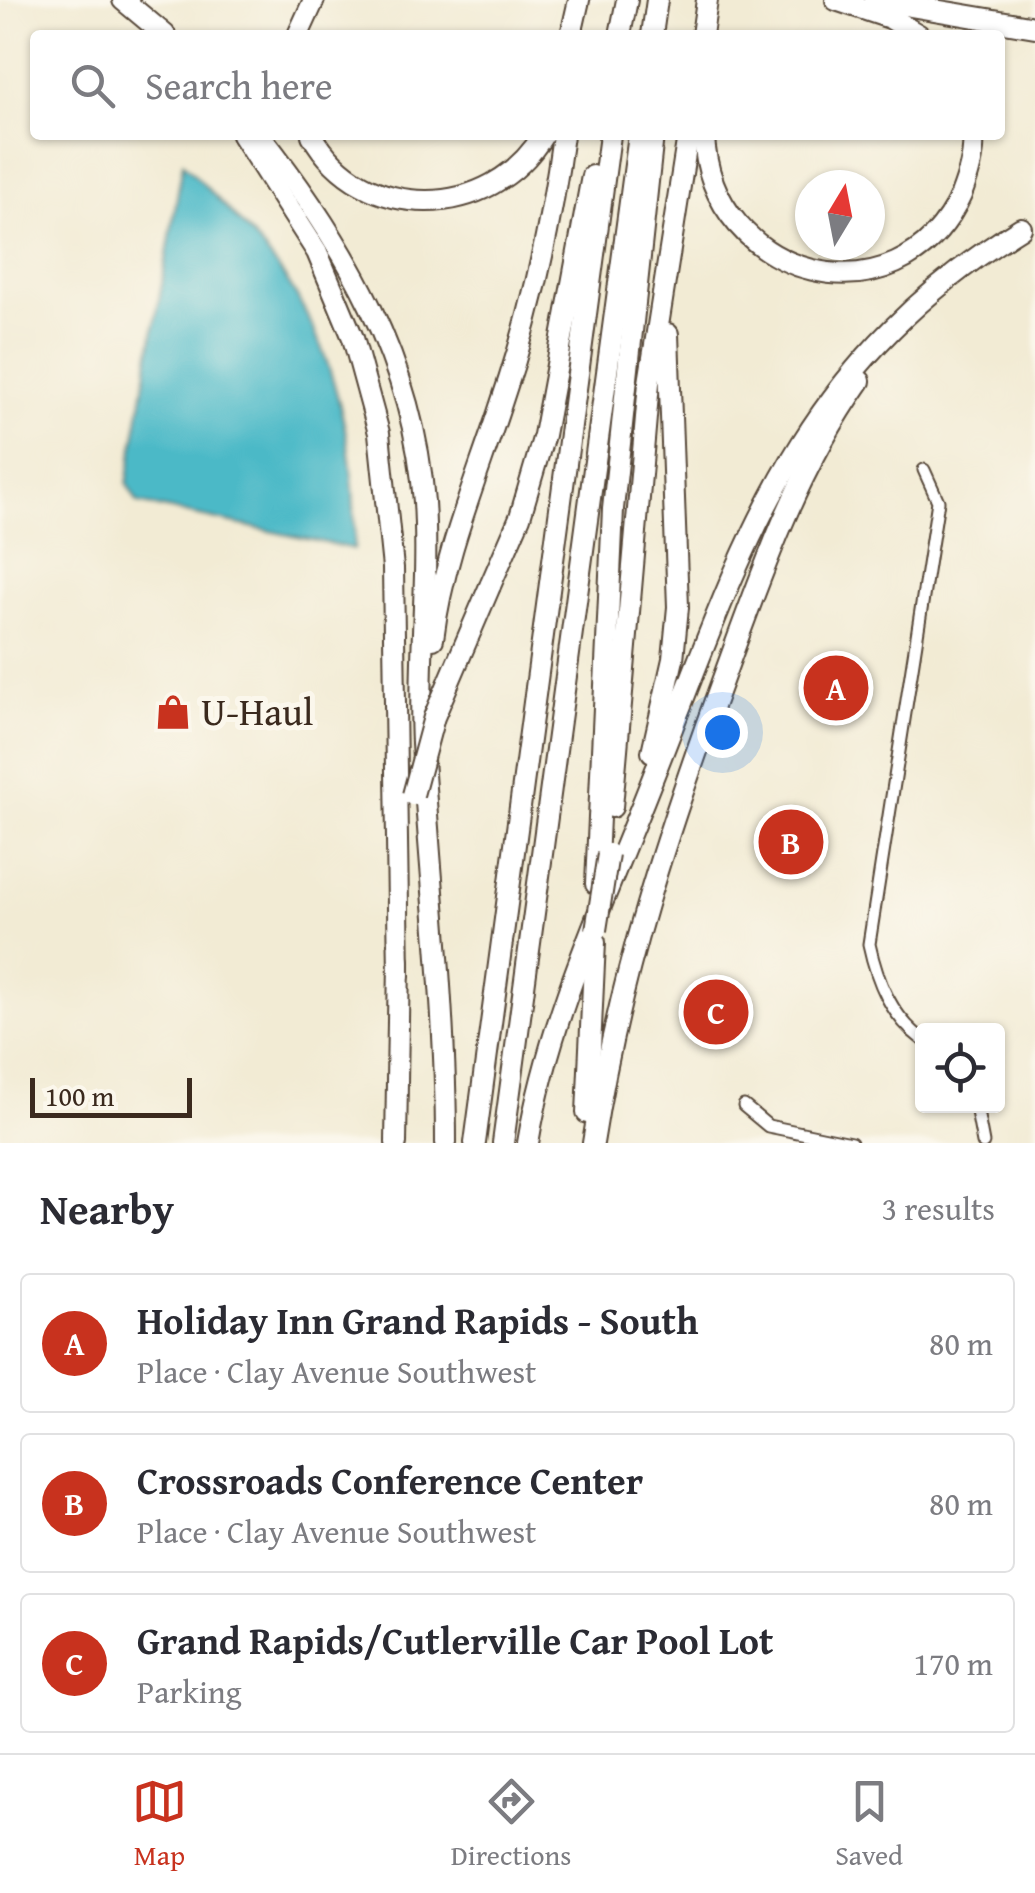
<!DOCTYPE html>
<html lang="en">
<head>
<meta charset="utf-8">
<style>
  :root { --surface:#fff; --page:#f2f2f3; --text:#2b2b33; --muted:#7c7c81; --line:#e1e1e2; --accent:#c8321e }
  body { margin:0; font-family:"Gentium Book Plus",serif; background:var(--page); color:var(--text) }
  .controls { position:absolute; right:30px; bottom:30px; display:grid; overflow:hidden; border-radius:10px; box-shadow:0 2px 8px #0004 }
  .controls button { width:90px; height:90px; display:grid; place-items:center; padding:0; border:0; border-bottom:2px solid var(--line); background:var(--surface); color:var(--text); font:50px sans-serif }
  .compass { position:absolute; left:795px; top:170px; width:90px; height:90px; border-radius:50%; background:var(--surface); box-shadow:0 2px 8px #0004; rotate:10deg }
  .scale { position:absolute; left:30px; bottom:25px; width:162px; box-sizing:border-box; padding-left:10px; border:5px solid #3b2a1e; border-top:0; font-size:28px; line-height:35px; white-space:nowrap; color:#3b2a1e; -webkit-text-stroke:8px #fbf7ec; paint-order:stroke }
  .you { position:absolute; left:722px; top:732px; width:35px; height:35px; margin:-25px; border:8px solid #fff; border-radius:50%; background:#1a73e8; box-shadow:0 0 0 15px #1a73e833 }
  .badge { display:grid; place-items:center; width:65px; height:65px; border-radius:50%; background:var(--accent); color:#fff; font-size:32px; font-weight:700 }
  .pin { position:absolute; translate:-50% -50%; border:5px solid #fff; box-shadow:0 2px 10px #0006 }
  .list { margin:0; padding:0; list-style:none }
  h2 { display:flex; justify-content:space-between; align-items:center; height:130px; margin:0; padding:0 40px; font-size:42px }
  h2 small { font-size:32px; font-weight:400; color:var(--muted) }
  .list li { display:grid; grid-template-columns:65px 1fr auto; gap:30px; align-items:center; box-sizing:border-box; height:140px; margin:0 20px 20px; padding:0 20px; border:2px solid var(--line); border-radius:10px }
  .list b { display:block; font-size:38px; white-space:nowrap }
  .list p { margin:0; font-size:32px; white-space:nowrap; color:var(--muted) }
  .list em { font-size:32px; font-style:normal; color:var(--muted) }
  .icon { flex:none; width:55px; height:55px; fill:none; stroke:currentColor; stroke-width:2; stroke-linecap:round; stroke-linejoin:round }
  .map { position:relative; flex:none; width:1035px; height:1143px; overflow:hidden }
  .search { position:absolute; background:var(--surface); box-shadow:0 2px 8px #0004; left:30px; right:30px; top:30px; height:110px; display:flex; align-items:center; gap:25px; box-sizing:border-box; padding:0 35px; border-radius:10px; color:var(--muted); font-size:38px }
  .sheet { height:610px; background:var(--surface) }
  nav { display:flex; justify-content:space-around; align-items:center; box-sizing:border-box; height:140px; border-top:2px solid var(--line); background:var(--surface); font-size:28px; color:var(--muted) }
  nav a { display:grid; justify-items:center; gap:5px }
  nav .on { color:var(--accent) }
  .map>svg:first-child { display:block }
  .water { fill:#4cb9c7; stroke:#447272; stroke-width:2.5 }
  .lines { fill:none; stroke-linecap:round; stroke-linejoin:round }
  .minor-casing { stroke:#564739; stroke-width:15 }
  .motorway-casing { stroke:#564739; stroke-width:24 }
  .minor { stroke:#fff; stroke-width:11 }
  .motorway { stroke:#fff; stroke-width:20 }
  .motorway-bridge-casing { stroke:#564739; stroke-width:24; stroke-linecap:butt }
  .motorway-bridge { stroke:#fff; stroke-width:20 }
  .labels { text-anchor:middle; stroke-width:10; stroke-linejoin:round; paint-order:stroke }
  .poi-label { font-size:38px; fill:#3b2a1e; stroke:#fbf7ec; text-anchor:start }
</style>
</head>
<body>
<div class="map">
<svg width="1035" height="1143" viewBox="0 0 1035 1143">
  <rect width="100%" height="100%" fill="#fbf7ec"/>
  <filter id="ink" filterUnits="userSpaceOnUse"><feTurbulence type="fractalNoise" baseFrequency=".01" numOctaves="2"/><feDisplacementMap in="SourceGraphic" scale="20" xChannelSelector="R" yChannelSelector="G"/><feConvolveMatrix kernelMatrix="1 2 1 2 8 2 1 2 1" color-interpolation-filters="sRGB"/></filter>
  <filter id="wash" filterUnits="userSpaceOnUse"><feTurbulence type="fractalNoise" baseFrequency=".0048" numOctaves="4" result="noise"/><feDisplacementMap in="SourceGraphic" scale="40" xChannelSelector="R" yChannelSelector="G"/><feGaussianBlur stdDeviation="2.25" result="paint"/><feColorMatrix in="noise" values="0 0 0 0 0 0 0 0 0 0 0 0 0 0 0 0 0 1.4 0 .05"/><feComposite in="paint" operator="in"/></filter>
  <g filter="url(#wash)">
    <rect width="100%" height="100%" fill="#f2ebd4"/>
    <path class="water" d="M183,163C214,196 249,229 276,265C335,344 358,453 354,549L138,503L127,484Z"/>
  </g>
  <g filter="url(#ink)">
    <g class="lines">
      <defs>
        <g id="minor">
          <path d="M922,1039C891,1016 877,981 869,944L938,501L924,470"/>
          <path d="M744,1106L768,1126L851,1143"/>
          <path d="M976,1106L983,1143"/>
        </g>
        <g id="motorway">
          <path d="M123,0L165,35"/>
          <path d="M836,0L890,18L919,35"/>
          <path d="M875,0L1035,27"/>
          <path d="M298,35L314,0"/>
          <path d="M571,35L579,0"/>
          <path d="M620,35L627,0"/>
          <path d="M652,35L657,0"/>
          <path d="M702,35L707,0"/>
          <path d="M242,135L317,252L353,338L379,433L393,568L399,975"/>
          <path d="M260,135C345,243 414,362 424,502C429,582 418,663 422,743C430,876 446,1010 446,1143"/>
          <path d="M312,135C362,224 491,222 543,135"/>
          <path d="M704,135C709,279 900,330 961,195C968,177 975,154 973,135"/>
          <path d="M490,586L520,517L544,435L592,176"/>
          <path d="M433,639C443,558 476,481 501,404C531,317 551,226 563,135"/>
          <path d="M652,752L673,659L678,607L668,334"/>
          <path d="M612,807L649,383L688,135"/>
          <path d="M596,884L613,509L653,135"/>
          <path d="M587,1113L595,942"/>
          <path d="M396,1143L399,961"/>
          <path d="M475,1143L610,135"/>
          <path d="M503,1143L639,135"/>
          <path d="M528,1143C548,1024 599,912 644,800C740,560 787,373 1021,228"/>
          <path d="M593,1143C619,976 666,834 724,676C762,572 796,472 860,381"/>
        </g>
      </defs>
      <use href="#minor" class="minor-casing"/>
      <use href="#motorway" class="motorway-casing"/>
      <use href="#minor" class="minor"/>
      <use href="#motorway" class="motorway"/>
      <defs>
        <g id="motorway-bridge">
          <path d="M413,795L434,717L490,586"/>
          <path d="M596,930L608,854"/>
        </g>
      </defs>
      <use href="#motorway-bridge" class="motorway-bridge-casing"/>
      <use href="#motorway-bridge" class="motorway-bridge"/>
    </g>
  </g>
  <defs>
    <symbol id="shop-bare" viewBox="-9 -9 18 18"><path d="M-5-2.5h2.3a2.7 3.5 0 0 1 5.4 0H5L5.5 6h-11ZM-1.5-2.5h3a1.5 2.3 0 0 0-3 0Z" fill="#c8321e" stroke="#fbf7ec" stroke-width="2.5" paint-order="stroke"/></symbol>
  </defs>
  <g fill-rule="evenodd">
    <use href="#shop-bare" x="148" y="687" width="50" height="50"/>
  </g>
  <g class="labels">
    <g class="poi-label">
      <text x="201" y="725">U-Haul</text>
    </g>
  </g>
</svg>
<div class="controls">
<button><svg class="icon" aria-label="locate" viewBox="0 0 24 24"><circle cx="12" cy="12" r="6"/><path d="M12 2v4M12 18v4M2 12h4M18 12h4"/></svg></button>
</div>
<svg class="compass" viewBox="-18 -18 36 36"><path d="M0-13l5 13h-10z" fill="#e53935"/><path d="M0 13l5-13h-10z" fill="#7c7c81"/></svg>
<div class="scale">100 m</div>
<div class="you"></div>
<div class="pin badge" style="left:836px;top:688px">A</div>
<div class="pin badge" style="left:791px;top:842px">B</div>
<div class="pin badge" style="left:716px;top:1012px">C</div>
<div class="search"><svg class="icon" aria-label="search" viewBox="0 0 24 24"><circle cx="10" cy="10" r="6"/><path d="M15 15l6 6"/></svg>Search here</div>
</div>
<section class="sheet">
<h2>Nearby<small>3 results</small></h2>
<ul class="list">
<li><span class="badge">A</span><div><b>Holiday Inn Grand Rapids - South</b><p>Place · Clay Avenue Southwest</p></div><em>80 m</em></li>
<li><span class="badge">B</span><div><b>Crossroads Conference Center</b><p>Place · Clay Avenue Southwest</p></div><em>80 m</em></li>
<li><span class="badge">C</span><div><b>Grand Rapids/Cutlerville Car Pool Lot</b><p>Parking</p></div><em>170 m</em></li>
</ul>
</section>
<nav>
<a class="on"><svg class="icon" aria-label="map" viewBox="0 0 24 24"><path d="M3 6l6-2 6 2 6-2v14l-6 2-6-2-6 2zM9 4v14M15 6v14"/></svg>Map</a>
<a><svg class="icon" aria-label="directions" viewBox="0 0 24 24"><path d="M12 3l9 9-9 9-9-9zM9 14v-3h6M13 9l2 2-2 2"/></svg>Directions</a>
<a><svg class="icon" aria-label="saved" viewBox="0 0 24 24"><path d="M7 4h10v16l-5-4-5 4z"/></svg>Saved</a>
</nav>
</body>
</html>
